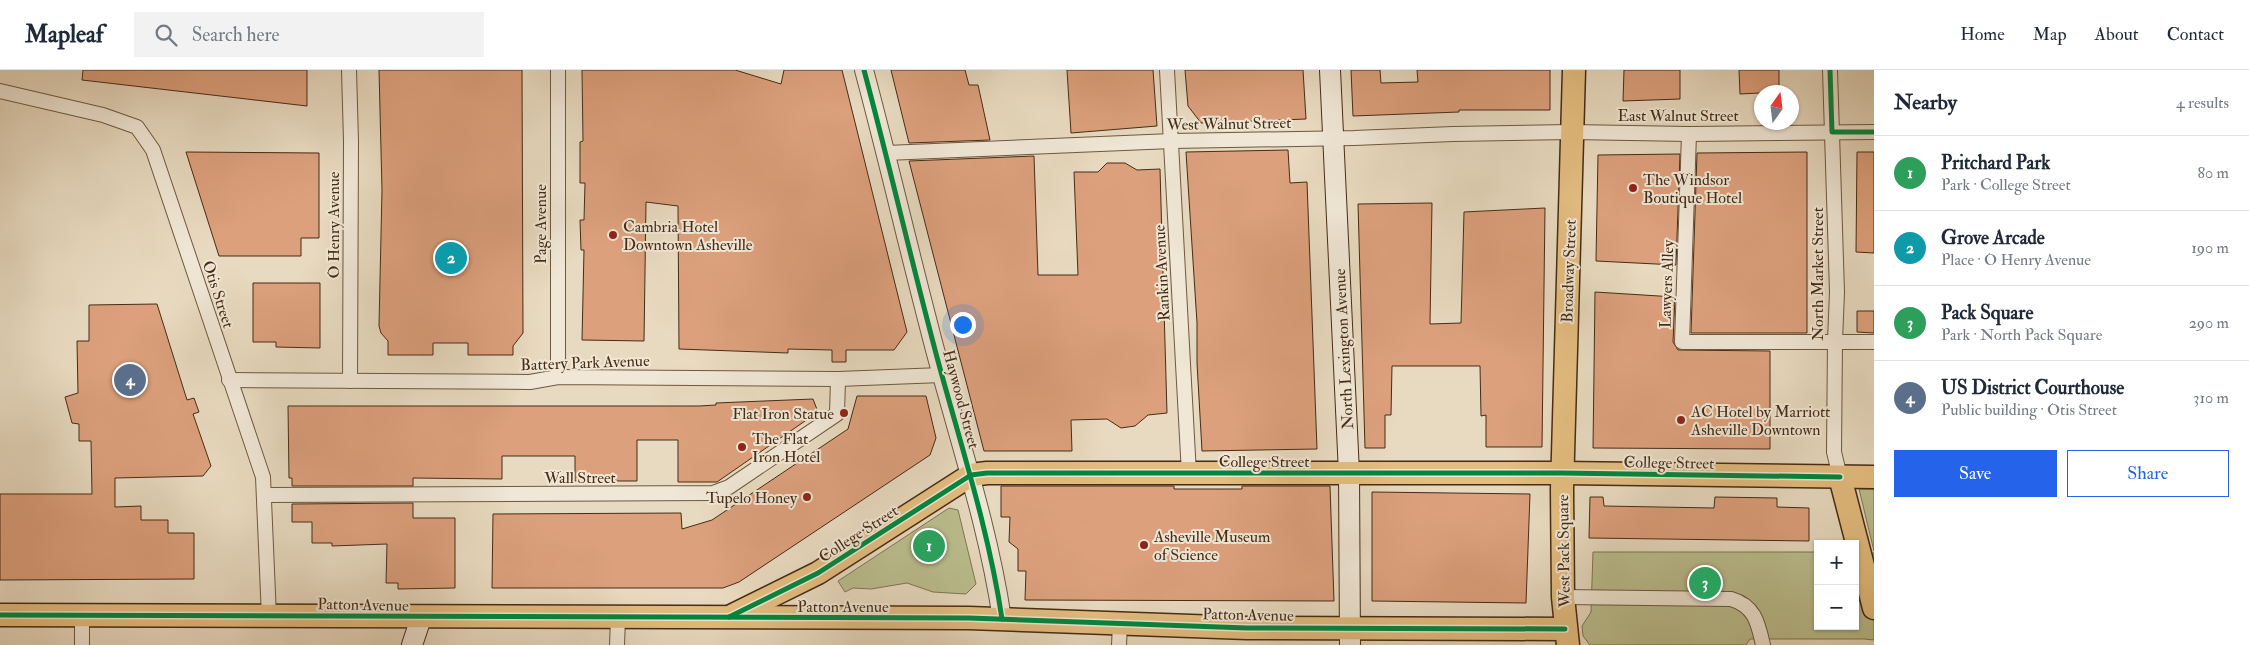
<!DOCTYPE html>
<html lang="en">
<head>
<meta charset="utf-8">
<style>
  :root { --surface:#fff; --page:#f2f2f3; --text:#1f2937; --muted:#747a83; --line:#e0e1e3; --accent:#2563eb }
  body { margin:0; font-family:"IM FELL Double Pica",serif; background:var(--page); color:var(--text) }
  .controls { position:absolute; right:15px; bottom:15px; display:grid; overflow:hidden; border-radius:0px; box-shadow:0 1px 4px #0004 }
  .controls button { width:45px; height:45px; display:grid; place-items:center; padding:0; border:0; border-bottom:1px solid var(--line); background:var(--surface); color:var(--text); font:25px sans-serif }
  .compass { position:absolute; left:1754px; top:15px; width:45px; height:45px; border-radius:50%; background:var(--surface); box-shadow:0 1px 4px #0004; rotate:14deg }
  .you { position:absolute; left:962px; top:254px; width:18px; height:18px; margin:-12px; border:4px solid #fff; border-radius:50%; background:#1a73e8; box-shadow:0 0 0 8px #1a73e833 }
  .badge { display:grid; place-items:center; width:32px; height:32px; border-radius:50%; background:var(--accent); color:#fff; font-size:16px; font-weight:700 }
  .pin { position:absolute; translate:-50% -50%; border:2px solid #fff; box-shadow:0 1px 5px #0006 }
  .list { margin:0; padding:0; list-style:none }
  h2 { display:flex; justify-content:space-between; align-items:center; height:65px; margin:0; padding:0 20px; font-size:21px }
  h2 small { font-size:16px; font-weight:400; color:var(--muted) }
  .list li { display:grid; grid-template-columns:32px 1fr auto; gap:15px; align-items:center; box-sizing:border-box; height:75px; padding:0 20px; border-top:1px solid var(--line) }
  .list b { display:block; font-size:19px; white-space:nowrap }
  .list p { margin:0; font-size:16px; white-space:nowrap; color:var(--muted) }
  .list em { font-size:16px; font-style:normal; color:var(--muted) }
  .actions { display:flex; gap:10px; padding:15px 20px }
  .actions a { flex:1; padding:11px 0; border:1px solid var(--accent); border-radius:0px; text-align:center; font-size:18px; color:var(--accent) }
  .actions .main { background:var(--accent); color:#fff }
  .icon { flex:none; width:28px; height:28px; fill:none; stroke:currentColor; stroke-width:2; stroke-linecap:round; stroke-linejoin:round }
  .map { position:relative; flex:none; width:1874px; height:575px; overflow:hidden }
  header { display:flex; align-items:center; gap:30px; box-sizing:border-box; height:70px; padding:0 25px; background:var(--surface); border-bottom:1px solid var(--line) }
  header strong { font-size:24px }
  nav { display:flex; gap:28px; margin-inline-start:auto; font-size:18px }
  .search { width:350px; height:45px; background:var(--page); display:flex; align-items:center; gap:12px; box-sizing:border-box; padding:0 18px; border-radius:0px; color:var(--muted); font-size:19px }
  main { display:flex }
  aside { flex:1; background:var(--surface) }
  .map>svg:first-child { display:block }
  .green { fill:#bbbe8e; stroke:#807552 }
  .building { fill:#dca07c; stroke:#462c15 }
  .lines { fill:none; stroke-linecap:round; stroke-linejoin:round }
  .minor-casing { stroke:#6e5840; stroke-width:16 }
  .tertiary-casing { stroke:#6e5840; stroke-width:20 }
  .secondary-casing { stroke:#462c15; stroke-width:22 }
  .primary-casing { stroke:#462c15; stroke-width:25 }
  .minor { stroke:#f0e7d6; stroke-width:14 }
  .tertiary { stroke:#f0e7d6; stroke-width:18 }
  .secondary { stroke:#f0e7d6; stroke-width:20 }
  .primary { stroke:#e4bd80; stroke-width:22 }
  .cycleway-casing { stroke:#f0e7d6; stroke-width:8 }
  .cycleway { stroke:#00873e; stroke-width:5 }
  .poi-dot { fill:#8f2418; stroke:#f0e7d6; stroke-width:2 }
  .labels { text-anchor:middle; stroke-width:4; stroke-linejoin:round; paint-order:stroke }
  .street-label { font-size:16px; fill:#462c15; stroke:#f0e7d6 }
  .poi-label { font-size:16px; fill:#462c15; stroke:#f0e7d6; text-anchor:start }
</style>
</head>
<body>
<header>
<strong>Mapleaf</strong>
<div class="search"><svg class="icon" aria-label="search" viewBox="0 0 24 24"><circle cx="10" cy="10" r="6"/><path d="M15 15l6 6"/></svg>Search here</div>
<nav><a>Home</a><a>Map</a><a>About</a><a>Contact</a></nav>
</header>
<main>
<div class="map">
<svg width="1874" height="575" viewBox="0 0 1874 575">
  <rect width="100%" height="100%" fill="#e8dac0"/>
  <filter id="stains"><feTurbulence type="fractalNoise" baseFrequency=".004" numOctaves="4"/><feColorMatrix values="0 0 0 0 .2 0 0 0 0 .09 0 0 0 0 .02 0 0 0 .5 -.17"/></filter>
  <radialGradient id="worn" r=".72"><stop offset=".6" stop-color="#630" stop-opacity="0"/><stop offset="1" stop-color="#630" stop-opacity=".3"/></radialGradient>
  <g class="green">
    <path d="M1859,419H1874V481Z"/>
    <path d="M949,438L958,440L976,514L966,524L933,522L907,513L871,519L853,518L845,522L838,511Z"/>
    <path d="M1593,482H1818V556H1855V483H1874V570L1864,569H1750L1746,575H1590L1583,566L1582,556L1591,542Z"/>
  </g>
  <g class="building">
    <path d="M83,0H307V36L82,10Z"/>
    <path d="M379,0H522L523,263L513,276V285H468V273H433V285H388V271L381,263L379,256L382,120Z"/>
    <path d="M582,0H735L781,14L784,0H842L907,262L894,280H846V292H832V280L788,279V283L679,279L678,136L646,132L644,271L582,270L584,180H581L580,150H584L585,113H580V72L583,71Z"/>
    <path d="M891,0H965L969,15H978L990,70L909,73Z"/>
    <path d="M1067,0H1153L1157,56L1071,63Z"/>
    <path d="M1185,0H1303L1306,49L1201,53L1188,36Z"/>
    <path d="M1351,0H1380L1381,13L1418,12L1417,0H1550V40H1459V42L1353,46Z"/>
    <path d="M1624,0H1680V29L1623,31Z"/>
    <path d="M1739,0H1779V22L1740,24Z"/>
    <path d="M1288,80L1290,113L1307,112L1317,379L1202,381L1197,293V253L1186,82Z"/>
    <path d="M186,82L319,83V168H301V186H219Z"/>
    <path d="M1807,82V263H1691L1697,83Z"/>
    <path d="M1857,82H1874V183L1856,182Z"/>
    <path d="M1680,84L1676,195L1596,191L1598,85Z"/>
    <path d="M1034,86L1038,205H1078L1074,102H1098L1107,93H1125L1137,100L1160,99L1167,343L1148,345L1135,356L1121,358L1107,349L1071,350L1072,381H984L909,91Z"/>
    <path d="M1432,133L1430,254L1461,253L1464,142L1545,138L1542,377H1486V345L1481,346L1480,296H1392L1391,345H1385V378H1365L1358,134Z"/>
    <path d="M253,213H320V278L276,277V272H253Z"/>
    <path d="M1595,222L1675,227L1673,272L1678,280L1770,281V379L1593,378Z"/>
    <path d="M157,234L187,330L194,328L199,342L193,344L211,396L203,406L115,408V437L141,436V450H168V463H194V509L0,510V424H92L91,371H79V354L72,353L65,327L78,323L77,271H89V235Z"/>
    <path d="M1857,241H1874V263L1857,262Z"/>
    <path d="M857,326H926L936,368L930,385L739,512L723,518H492L493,444L681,443L682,459L712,450L848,359Z"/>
    <path d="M813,329L818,342L717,412H678V370H637V411H575V386H502V409L413,408V416H292V408H289L288,336H699L716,335V333Z"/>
    <path d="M1001,416H1174V419H1242V416H1330L1334,531L1025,530L1026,501H1018V479L1009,472L1010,447H1001Z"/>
    <path d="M1372,422L1530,424L1526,533L1372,531Z"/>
    <path d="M1590,427H1603L1604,436L1714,438L1715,427L1777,428V437L1809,438V471L1589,468Z"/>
    <path d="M413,433V448H455V518L398,519V513H386L387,474L332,476V473H312V452H292V434Z"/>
  </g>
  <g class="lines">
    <defs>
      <g id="minor">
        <path d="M349,0L351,71L350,311"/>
        <path d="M1167,0L1189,404"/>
        <path d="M1830,0L1837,222L1835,271L1834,382L1840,407"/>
        <path d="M0,21L103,45L137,57L153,80L263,407L269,547"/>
        <path d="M1689,64L1682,272H1874"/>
        <path d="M886,83L1172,71L1354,68L1453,64L1572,62L1689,64L1874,62"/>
        <path d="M558,307V0"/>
        <path d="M229,310L530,312L558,307L838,309L942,305"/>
        <path d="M265,425L713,423L729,417L837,344L838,309"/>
        <path d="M1563,527L1731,529C1755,536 1758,553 1763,575"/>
        <path d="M82,575V545"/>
        <path d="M617,575L618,548"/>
        <path d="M1119,575L1120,554"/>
      </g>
      <path id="tertiary" d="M864,0C890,97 912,194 938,291C961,376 989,461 1002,549"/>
      <g id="secondary">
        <path d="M1330,0L1349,403L1350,575"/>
        <path d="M412,575L421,548"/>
      </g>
      <g id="primary">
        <path d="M1840,407L1874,538"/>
        <path d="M0,545L969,548L1247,558L1565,559"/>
        <path d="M733,545L818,503L971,405L987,403H1562L1874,407"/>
        <path d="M1568,575L1563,527L1562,419L1574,0"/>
      </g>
    </defs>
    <use href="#minor" class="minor-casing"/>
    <use href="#tertiary" class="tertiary-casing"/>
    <use href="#secondary" class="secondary-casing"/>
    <use href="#primary" class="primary-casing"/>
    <use href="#minor" class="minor"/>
    <use href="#tertiary" class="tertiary"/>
    <use href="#secondary" class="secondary"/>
    <use href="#primary" class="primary"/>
    <defs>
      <g id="cycleway">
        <path d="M864,0C890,97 912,194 938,291C961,376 989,461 1002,549"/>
        <path d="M1830,0L1832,62H1874"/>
        <path d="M0,545L969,548L1247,558L1565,559"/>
        <path d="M729,547L818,503L971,405L987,403H1562L1840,407"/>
      </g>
    </defs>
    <use href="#cycleway" class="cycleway-casing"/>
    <use href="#cycleway" class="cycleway"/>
  </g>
  <g class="poi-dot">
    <circle cx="1633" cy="118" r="5"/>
    <circle cx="613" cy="165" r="5"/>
    <circle cx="844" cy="343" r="5"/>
    <circle cx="1681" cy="350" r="5"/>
    <circle cx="742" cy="377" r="5"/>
    <circle cx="807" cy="427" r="5"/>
    <circle cx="1144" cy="475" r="5"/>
  </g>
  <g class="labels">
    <g class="street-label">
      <text x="1678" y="51">East Walnut Street</text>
      <text transform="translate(1229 53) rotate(-1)" y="6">West Walnut Street</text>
      <text transform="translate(540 154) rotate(-90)" y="6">Page Avenue</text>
      <text transform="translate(333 155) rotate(-90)" y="6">O Henry Avenue</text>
      <text transform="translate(1568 201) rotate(-88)" y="6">Broadway Street</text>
      <text transform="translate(1161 203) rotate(-93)" y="6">Rankin Avenue</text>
      <text transform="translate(1817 204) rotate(-90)" y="6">North Market Street</text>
      <text transform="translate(1666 214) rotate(-88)" y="6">Lawyers Alley</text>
      <text transform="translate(219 224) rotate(72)" y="6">Otis Street</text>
      <text transform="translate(1343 279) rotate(-93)" y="6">North Lexington Avenue</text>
      <text transform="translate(585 292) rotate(-2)" y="6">Battery Park Avenue</text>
      <text transform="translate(962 329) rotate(75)" y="6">Haywood Street</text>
      <text x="1264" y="397">College Street</text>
      <text transform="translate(1669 392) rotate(1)" y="6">College Street</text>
      <text x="580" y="413">Wall Street</text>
      <text transform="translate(858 463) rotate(-33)" y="6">College Street</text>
      <text transform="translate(1563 481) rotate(-91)" y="6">West Pack Square</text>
      <text transform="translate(363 534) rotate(1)" y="6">Patton Avenue</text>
      <text x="843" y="542">Patton Avenue</text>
      <text transform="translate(1248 544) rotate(1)" y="6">Patton Avenue</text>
    </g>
    <g class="poi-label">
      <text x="1643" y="115">The Windsor<tspan x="1643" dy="18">Boutique Hotel</tspan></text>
      <text x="623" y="162">Cambria Hotel<tspan x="623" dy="18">Downtown Asheville</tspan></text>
      <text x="1691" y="347">AC Hotel by Marriott<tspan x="1691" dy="18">Asheville Downtown</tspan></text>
      <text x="834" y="349" text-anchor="end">Flat Iron Statue</text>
      <text x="752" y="374">The Flat<tspan x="752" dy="18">Iron Hotel</tspan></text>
      <text x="797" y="433" text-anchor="end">Tupelo Honey</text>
      <text x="1154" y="472">Asheville Museum<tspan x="1154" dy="18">of Science</tspan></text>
    </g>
  </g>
  <rect width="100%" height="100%" filter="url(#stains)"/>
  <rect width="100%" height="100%" fill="url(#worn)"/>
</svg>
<div class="controls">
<button>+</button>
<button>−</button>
</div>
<svg class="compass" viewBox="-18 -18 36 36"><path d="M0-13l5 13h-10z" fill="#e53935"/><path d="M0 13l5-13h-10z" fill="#747a83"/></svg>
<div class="you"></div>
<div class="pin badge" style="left:929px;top:476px;background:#2e9e5b">1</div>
<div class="pin badge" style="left:451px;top:188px;background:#0f9aa8">2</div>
<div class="pin badge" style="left:1705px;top:513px;background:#2e9e5b">3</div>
<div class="pin badge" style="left:130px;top:310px;background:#5c6f8a">4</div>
</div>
<aside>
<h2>Nearby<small>4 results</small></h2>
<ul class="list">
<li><span class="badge" style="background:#2e9e5b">1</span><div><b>Pritchard Park</b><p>Park · College Street</p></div><em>80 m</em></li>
<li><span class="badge" style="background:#0f9aa8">2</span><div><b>Grove Arcade</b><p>Place · O Henry Avenue</p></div><em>190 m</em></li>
<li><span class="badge" style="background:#2e9e5b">3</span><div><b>Pack Square</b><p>Park · North Pack Square</p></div><em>290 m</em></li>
<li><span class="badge" style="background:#5c6f8a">4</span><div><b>US District Courthouse</b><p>Public building · Otis Street</p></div><em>310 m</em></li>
</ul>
<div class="actions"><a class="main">Save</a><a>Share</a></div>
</aside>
</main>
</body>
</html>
